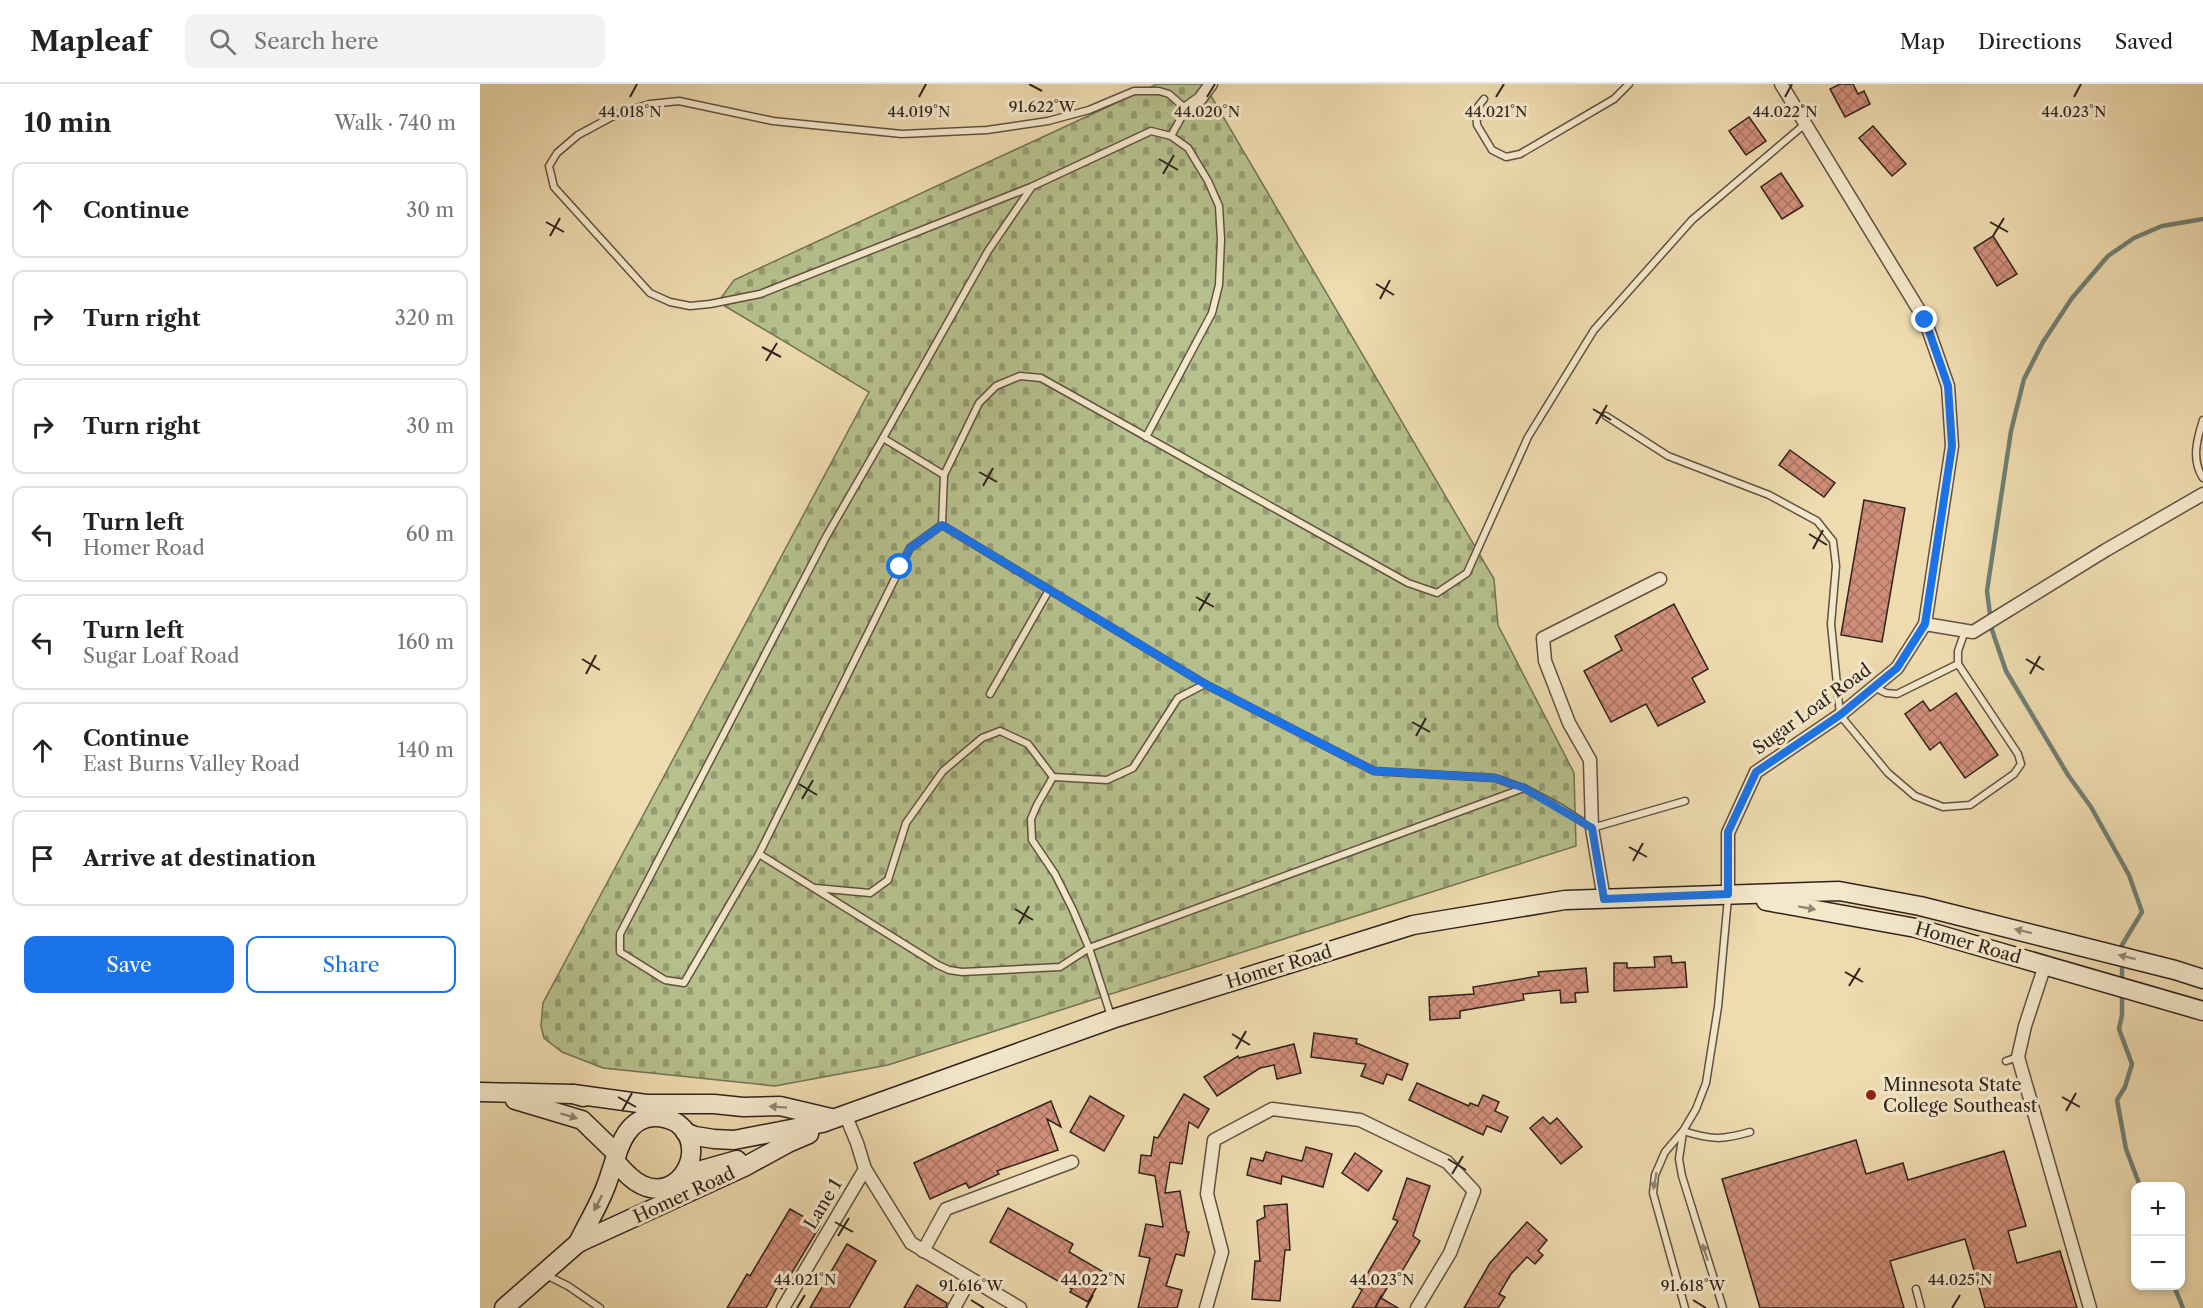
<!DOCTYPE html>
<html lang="en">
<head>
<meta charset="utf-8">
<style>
  :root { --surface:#fff; --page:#f2f2f2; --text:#222; --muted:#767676; --line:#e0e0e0; --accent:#1a73e8 }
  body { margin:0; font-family:"Libre Caslon Text",serif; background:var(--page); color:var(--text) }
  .controls { position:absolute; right:18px; bottom:18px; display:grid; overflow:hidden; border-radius:12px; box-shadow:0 3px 9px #0003 }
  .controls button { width:54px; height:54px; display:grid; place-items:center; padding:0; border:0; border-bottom:2px solid var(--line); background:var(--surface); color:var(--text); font:30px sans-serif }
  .stop { position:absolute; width:18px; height:18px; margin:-14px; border:4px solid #1a73e8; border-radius:50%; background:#fff }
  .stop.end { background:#1a73e8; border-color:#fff; box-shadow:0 2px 6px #0008 }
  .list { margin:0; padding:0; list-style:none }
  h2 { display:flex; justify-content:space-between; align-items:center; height:78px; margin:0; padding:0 24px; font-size:26px }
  h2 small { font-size:20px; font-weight:400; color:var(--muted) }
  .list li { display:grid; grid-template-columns:39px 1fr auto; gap:18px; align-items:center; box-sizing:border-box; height:96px; margin:0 12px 12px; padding:0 12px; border:2px solid var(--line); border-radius:12px }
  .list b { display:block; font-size:22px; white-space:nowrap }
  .list p { margin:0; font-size:20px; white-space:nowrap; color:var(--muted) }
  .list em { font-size:20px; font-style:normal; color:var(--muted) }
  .actions { display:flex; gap:12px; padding:18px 24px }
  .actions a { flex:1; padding:14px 0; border:2px solid var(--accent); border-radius:12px; text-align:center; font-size:21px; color:var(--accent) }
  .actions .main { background:var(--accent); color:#fff }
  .icon { flex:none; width:33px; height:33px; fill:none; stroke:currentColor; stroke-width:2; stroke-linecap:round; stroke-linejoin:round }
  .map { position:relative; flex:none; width:1723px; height:1224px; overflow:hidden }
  header { display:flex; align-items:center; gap:36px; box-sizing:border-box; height:84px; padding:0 30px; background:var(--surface); border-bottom:2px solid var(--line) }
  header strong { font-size:28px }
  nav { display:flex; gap:33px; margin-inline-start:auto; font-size:21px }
  .search { width:420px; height:54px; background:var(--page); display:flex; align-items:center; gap:15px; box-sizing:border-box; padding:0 21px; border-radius:12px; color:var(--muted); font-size:22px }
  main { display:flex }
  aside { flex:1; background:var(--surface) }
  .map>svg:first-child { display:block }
  .cemetery { fill:url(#cemetery-stones); stroke:#737256; stroke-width:1.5 }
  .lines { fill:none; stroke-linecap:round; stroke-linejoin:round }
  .stream { stroke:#6f7e73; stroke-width:4.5 }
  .building { fill:url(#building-cross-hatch); stroke:#30231e; stroke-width:1.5 }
  .lane-casing { stroke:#605142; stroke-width:9 }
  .street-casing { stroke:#605142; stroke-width:15 }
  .secondary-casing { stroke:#30231e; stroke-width:21 }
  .lane { stroke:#f4e8cb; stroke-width:6 }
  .street { stroke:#f4e8cb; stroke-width:12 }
  .secondary { stroke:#f4e8cb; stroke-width:18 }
  .oneway { fill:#928674 }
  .route { stroke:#1a73e8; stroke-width:8 }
  .ticks { fill:none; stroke:#30231e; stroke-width:2 }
  .poi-dot { fill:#8f2418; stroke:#f4e8cb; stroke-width:2 }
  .labels { text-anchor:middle; stroke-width:6; stroke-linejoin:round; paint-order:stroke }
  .street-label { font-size:18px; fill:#30231e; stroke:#f4e8cb }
  .poi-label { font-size:18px; fill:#30231e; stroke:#f4e8cb; text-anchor:start }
  .ticks-label { font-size:15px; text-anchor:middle; fill:#30231e; stroke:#f4e8cb; stroke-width:6; stroke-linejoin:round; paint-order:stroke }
</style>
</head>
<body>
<header>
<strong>Mapleaf</strong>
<div class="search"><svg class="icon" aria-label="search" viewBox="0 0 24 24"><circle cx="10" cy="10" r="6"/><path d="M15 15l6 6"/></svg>Search here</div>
<nav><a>Map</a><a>Directions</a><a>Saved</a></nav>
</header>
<main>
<aside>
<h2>10 min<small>Walk · 740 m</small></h2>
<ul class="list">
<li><svg class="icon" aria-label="ahead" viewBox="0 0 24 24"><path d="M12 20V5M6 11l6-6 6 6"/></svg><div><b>Continue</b></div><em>30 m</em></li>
<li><svg class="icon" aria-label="right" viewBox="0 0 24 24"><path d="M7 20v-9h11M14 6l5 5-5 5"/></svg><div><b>Turn right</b></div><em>320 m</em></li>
<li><svg class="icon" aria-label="right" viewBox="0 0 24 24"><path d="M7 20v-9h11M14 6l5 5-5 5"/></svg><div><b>Turn right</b></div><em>30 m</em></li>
<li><svg class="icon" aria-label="left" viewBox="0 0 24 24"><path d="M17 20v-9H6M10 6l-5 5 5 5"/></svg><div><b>Turn left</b><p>Homer Road</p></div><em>60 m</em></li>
<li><svg class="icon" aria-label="left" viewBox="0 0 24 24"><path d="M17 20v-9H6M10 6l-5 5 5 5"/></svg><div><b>Turn left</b><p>Sugar Loaf Road</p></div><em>160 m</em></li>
<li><svg class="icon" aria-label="ahead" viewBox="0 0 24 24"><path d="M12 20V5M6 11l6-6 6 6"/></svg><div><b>Continue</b><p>East Burns Valley Road</p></div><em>140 m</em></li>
<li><svg class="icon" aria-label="arrive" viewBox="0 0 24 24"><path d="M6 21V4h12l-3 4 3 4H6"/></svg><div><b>Arrive at destination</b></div></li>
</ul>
<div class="actions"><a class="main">Save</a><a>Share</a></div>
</aside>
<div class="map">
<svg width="1723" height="1224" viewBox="0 0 1723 1224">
  <defs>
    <pattern id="cemetery-stones" width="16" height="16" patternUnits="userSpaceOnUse" patternTransform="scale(1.5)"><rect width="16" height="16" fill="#b6c18d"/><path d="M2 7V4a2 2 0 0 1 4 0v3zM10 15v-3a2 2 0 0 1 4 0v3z" fill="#949c73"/></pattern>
    <pattern id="building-cross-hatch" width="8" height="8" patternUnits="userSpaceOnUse" patternTransform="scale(1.5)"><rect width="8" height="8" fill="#d08e79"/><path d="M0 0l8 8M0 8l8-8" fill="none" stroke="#a97463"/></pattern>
  </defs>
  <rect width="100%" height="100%" fill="#eedbaf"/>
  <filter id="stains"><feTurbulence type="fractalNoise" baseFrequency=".00333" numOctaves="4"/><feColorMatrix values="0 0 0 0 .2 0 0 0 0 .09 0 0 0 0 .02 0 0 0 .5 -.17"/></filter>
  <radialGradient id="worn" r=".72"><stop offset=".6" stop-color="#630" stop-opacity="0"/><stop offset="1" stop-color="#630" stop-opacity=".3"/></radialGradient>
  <path class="cemetery" d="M677,0H724L1014,495L1018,541L1094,689L1096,762L408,981L295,1002L123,984L82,968L64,954L61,942L63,919L389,308L238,218L254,196Z"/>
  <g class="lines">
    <g class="stream">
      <path d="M1642,867V861L1662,828L1649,791L1611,723L1588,691L1526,587L1512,546L1507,507L1531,347L1544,295L1563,258L1592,214L1628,172L1654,154L1682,142L1723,135"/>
      <path d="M1642,878V900"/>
      <path d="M1642,908V931L1639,945L1652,980L1645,1003L1637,1016L1646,1065L1660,1102"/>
      <path d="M1694,1202L1703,1224"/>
    </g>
  </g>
  <g class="building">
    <path d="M1360,0H1373L1378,10L1384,7L1390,20L1365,33L1350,5Z"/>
    <path d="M1269,33L1286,57L1266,71L1249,47Z"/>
    <path d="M1393,42L1426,80L1412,92L1379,54Z"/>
    <path d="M1301,89L1323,122L1302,135L1281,103Z"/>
    <path d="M1513,152L1537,190L1517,202L1494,164Z"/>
    <path d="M1310,366L1355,399L1344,413L1299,381Z"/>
    <path d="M1384,416L1425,424L1402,558L1361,551Z"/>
    <path d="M1194,520L1228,585L1212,594L1225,618L1178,642L1166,620L1131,638L1104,587L1142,566L1135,552Z"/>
    <path d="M1476,609L1518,671L1485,694L1460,658L1450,666L1425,630L1443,617L1450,627Z"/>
    <path d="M1191,872L1192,879L1205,878L1207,903L1134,907V879H1147V884L1175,883L1174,873Z"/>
    <path d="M1106,884L1108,908L1095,909L1096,918L1081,919L1080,906L1043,910L1044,916L980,927V934L950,936L949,913L994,910L993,903L1059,892L1058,888Z"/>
    <path d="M834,949L877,955L876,959L928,980L922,996L907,990L903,1000L881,992L886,980L831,973Z"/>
    <path d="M814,960L821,989L797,995L794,981L780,984L737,1012L724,993L758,972L759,974Z"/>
    <path d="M937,999L989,1022L990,1019L998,1022L1003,1011L1019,1018L1015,1027L1028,1033L1021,1048L1007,1042L1003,1051L929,1016Z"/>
    <path d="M704,1010L729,1025L718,1044L709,1038L702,1080L690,1078L685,1109L700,1107L707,1148H709L704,1172L696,1170L686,1202L702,1206L697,1224H658L670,1174L659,1172L666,1140L683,1143L675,1092L659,1089L661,1071L671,1072L674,1053L678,1054Z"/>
    <path d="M610,1012L644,1032L624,1067L590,1048Z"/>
    <path d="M571,1017L581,1043L567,1035L578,1066L517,1087L519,1090L489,1104L486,1099L450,1115L434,1079Z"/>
    <path d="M1063,1033L1070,1040L1077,1034L1102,1063L1081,1080L1050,1044Z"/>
    <path d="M1376,1056L1386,1090L1423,1079L1428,1096L1524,1067L1546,1142L1528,1147L1537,1179L1580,1167L1597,1224H1505L1485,1155L1410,1177L1424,1224H1280L1242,1095Z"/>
    <path d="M826,1063L852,1070L843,1103L802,1092L801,1100L767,1091L771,1074L783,1077L786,1068L822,1077Z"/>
    <path d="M875,1069L902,1087L888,1107L862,1089Z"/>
    <path d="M927,1094L950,1102L933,1152L940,1157L921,1189L917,1187L901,1214L918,1224H872L882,1206L879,1204L918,1137L913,1135Z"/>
    <path d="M807,1120L810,1166H805L800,1217L772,1215L775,1177H780L777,1137L785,1133L784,1122Z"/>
    <path d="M528,1124L593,1160L589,1168L625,1189L608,1218L590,1208L592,1205L510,1158Z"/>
    <path d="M310,1125L340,1142L302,1205L298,1202L286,1224H247L267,1190L270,1192Z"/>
    <path d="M1047,1138L1067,1156L1058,1167L1063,1171L1055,1180L1047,1173L1031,1190L1019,1210L1025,1213L1018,1224H984L1010,1179Z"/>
    <path d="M367,1160L396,1177L369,1224H330Z"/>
    <path d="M437,1201L467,1219L466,1224H424Z"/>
  </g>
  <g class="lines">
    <defs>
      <g id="lane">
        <path d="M1004,15L996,25L997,41L1012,66L1026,73L1040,70L1134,15L1149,0"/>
        <path d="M1126,332L1188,372L1289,411L1337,437L1353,457L1356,482L1351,540L1360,631L1408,689L1435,712L1463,723L1490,721L1534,690L1541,680L1538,670L1478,580V567L1485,547"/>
        <path d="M1723,336C1717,355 1711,376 1723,394"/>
        <path d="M666,353L732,229L739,201L741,155L739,122L728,97L708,64L691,52L671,47L551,103L280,210L230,220L210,222L190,218L170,209L74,103L69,82L77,69L98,51L139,29L170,20L199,17L293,37L422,50L507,46L568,37L609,26L654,7H679L689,10L706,25L691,52"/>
        <path d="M403,354L508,167L551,104"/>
        <path d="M464,391L462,441L725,600L894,687L1015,694L1043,704"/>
        <path d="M462,441L430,464L279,770L204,899L185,896L140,868V850L346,453L403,354L464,391L499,319L516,302L540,292L561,294L928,499L957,509L987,489L1048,353L1114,246L1212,136L1325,40"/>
        <path d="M1394,603L1406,609L1417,610L1478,580"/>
        <path d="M510,610L569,506"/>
        <path d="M573,693L557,721L551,735L552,756L575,790L593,826L609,864L631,932"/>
        <path d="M279,770L458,881L469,886L482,888L580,883L609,864L1044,704L1081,724L1112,744L1205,717"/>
        <path d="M335,804L390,809L408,796L426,739L463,687L502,654L520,647L548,660L573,693L627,696L653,684L698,614L725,600"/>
        <path d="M1526,977L1538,973"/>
        <path d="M1203,1047C1232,1056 1242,1056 1270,1048"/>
        <path d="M1203,1048L1199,1075L1202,1092L1243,1224"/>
        <path d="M66,1191L88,1202L120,1224"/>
        <path d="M1436,1205L1441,1224"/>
        <path d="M1205,1224L1173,1109L1175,1091L1185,1068L1203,1047L1216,1025L1226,999L1238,923L1248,814"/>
      </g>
      <g id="street">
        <path d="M1301,0L1445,236L1468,302L1472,362L1445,540"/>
        <path d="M706,25L720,15L731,0"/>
        <path d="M1248,810V749L1276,688L1360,631L1417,584L1445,540L1493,548L1626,466L1723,410"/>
        <path d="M1124,815L1112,744L1110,676L1089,639L1065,577L1063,554L1180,495"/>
        <path d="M1565,881L1545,942L1538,973L1610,1224"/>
        <path d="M385,1085L431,1159L540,1224"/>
        <path d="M443,1167L466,1125L592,1078"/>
        <path d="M303,1224L385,1085L377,1059L365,1030"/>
        <path d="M474,1224L490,1195"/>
        <path d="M726,1224L742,1168L727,1110L734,1056L792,1025L880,1036L967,1078L994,1107L970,1169L937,1224"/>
      </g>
      <g id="secondary">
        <path d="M1286,817L1436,844L1723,927"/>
        <path d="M0,1008L93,1010L103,1013"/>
        <path d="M93,1010L166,1020H234L263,1023L300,1022L351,1034"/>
        <path d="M35,1016L102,1036L137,1070"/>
        <path d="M205,1048L215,1052L234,1055L254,1056L342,1039L632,935L933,841L1085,816L1359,807L1440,822L1695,886L1723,895"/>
        <path d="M204,1091L257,1076"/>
        <path d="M98,1159C107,1140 119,1121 126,1102C136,1077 141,1033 175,1033C183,1033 190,1035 197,1039C230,1063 200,1119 162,1101C151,1096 143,1086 135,1077"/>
        <path d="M98,1159L264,1083L308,1059L329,1050"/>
        <path d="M24,1224L98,1159L108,1153"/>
      </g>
    </defs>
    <use href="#lane" class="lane-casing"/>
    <use href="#street" class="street-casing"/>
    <use href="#secondary" class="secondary-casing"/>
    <use href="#lane" class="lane"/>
    <use href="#street" class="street"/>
    <use href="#secondary" class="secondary"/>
  </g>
  <defs><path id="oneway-solid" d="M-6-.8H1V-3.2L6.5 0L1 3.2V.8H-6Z" transform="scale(1.5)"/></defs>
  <g class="oneway">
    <use href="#oneway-solid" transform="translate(1327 824) rotate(10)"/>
    <use href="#oneway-solid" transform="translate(1543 847) rotate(-166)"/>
    <use href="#oneway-solid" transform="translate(1647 873) rotate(-166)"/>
    <use href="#oneway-solid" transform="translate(298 1023) rotate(-176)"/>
    <use href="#oneway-solid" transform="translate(89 1032) rotate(17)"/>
    <use href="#oneway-solid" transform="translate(1175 1097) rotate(100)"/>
    <use href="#oneway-solid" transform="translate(118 1119) rotate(117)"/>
    <use href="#oneway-solid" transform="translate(1225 1168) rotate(-108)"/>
  </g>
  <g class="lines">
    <path class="route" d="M420,483L430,464L462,441L725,600L894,687L1015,694L1044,704L1112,744L1124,815L1248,810V748L1276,688L1360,631L1417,584L1445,540L1472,362L1468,302L1445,236"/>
  </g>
  <path class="ticks" d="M549,0L562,7M150,13L157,0M439,13L446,0M727,13L735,0M1016,13L1024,0M1305,13L1312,0M1594,13L1601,0M679,75L698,86M683,90L694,71M66,138L84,148M1510,138L1528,148M70,152L80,134M1513,152L1524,134M896,200L914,211M900,215L910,196M282,263L301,273M286,277L297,259M1113,325L1131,336M1116,340L1127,321M499,388L517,398M503,402L513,384M1329,450L1347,461M1333,465L1343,446M716,513L734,523M719,527L730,509M102,575L120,586M1546,575L1564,586M106,590L116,571M1550,590L1560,572M932,638L950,648M936,652L946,634M319,700L337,711M322,715L333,696M1149,763L1167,773M1153,777L1163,759M535,825L553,836M539,840L549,822M1365,888L1383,898M1369,902L1380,884M752,950L770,961M756,965L766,947M138,1013L156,1023M1582,1013L1600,1023M142,1027L152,1009M1586,1027L1596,1009M968,1075L986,1086M972,1090L983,1072M355,1138L373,1148M358,1152L369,1134M491,1216L504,1224M1213,1216L1226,1224M317,1224L325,1211M606,1224L613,1211M895,1224L902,1211M1472,1224L1480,1211"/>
  <circle class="poi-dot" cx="1391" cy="1011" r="6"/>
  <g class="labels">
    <g class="street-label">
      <text transform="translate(1332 625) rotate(-36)" y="6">Sugar Loaf Road</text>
      <text transform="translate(1488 859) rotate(16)" y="6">Homer Road</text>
      <text transform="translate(799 883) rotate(-17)" y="6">Homer Road</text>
      <text transform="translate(204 1111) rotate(-25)" y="6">Homer Road</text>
      <text transform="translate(343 1120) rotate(-59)" y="6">Lane 1</text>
    </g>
    <g class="poi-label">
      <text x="1403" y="1007">Minnesota State<tspan x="1403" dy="21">College Southeast</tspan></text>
    </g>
  </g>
  <g class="ticks-label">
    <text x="562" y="28">91.622°W</text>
    <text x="150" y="33">44.018°N</text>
    <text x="439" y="33">44.019°N</text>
    <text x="727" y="33">44.020°N</text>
    <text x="1016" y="33">44.021°N</text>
    <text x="1305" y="33">44.022°N</text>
    <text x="1594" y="33">44.023°N</text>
    <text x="325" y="1201">44.021°N</text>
    <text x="613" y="1201">44.022°N</text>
    <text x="902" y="1201">44.023°N</text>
    <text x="1480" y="1201">44.025°N</text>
    <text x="491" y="1207">91.616°W</text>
    <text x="1213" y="1207">91.618°W</text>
  </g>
  <rect width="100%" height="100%" filter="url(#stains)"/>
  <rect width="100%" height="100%" fill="url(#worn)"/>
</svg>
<div class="controls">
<button>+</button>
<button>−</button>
</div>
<div class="stop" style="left:420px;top:483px"></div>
<div class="stop end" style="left:1445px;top:236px"></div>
</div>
</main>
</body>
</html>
